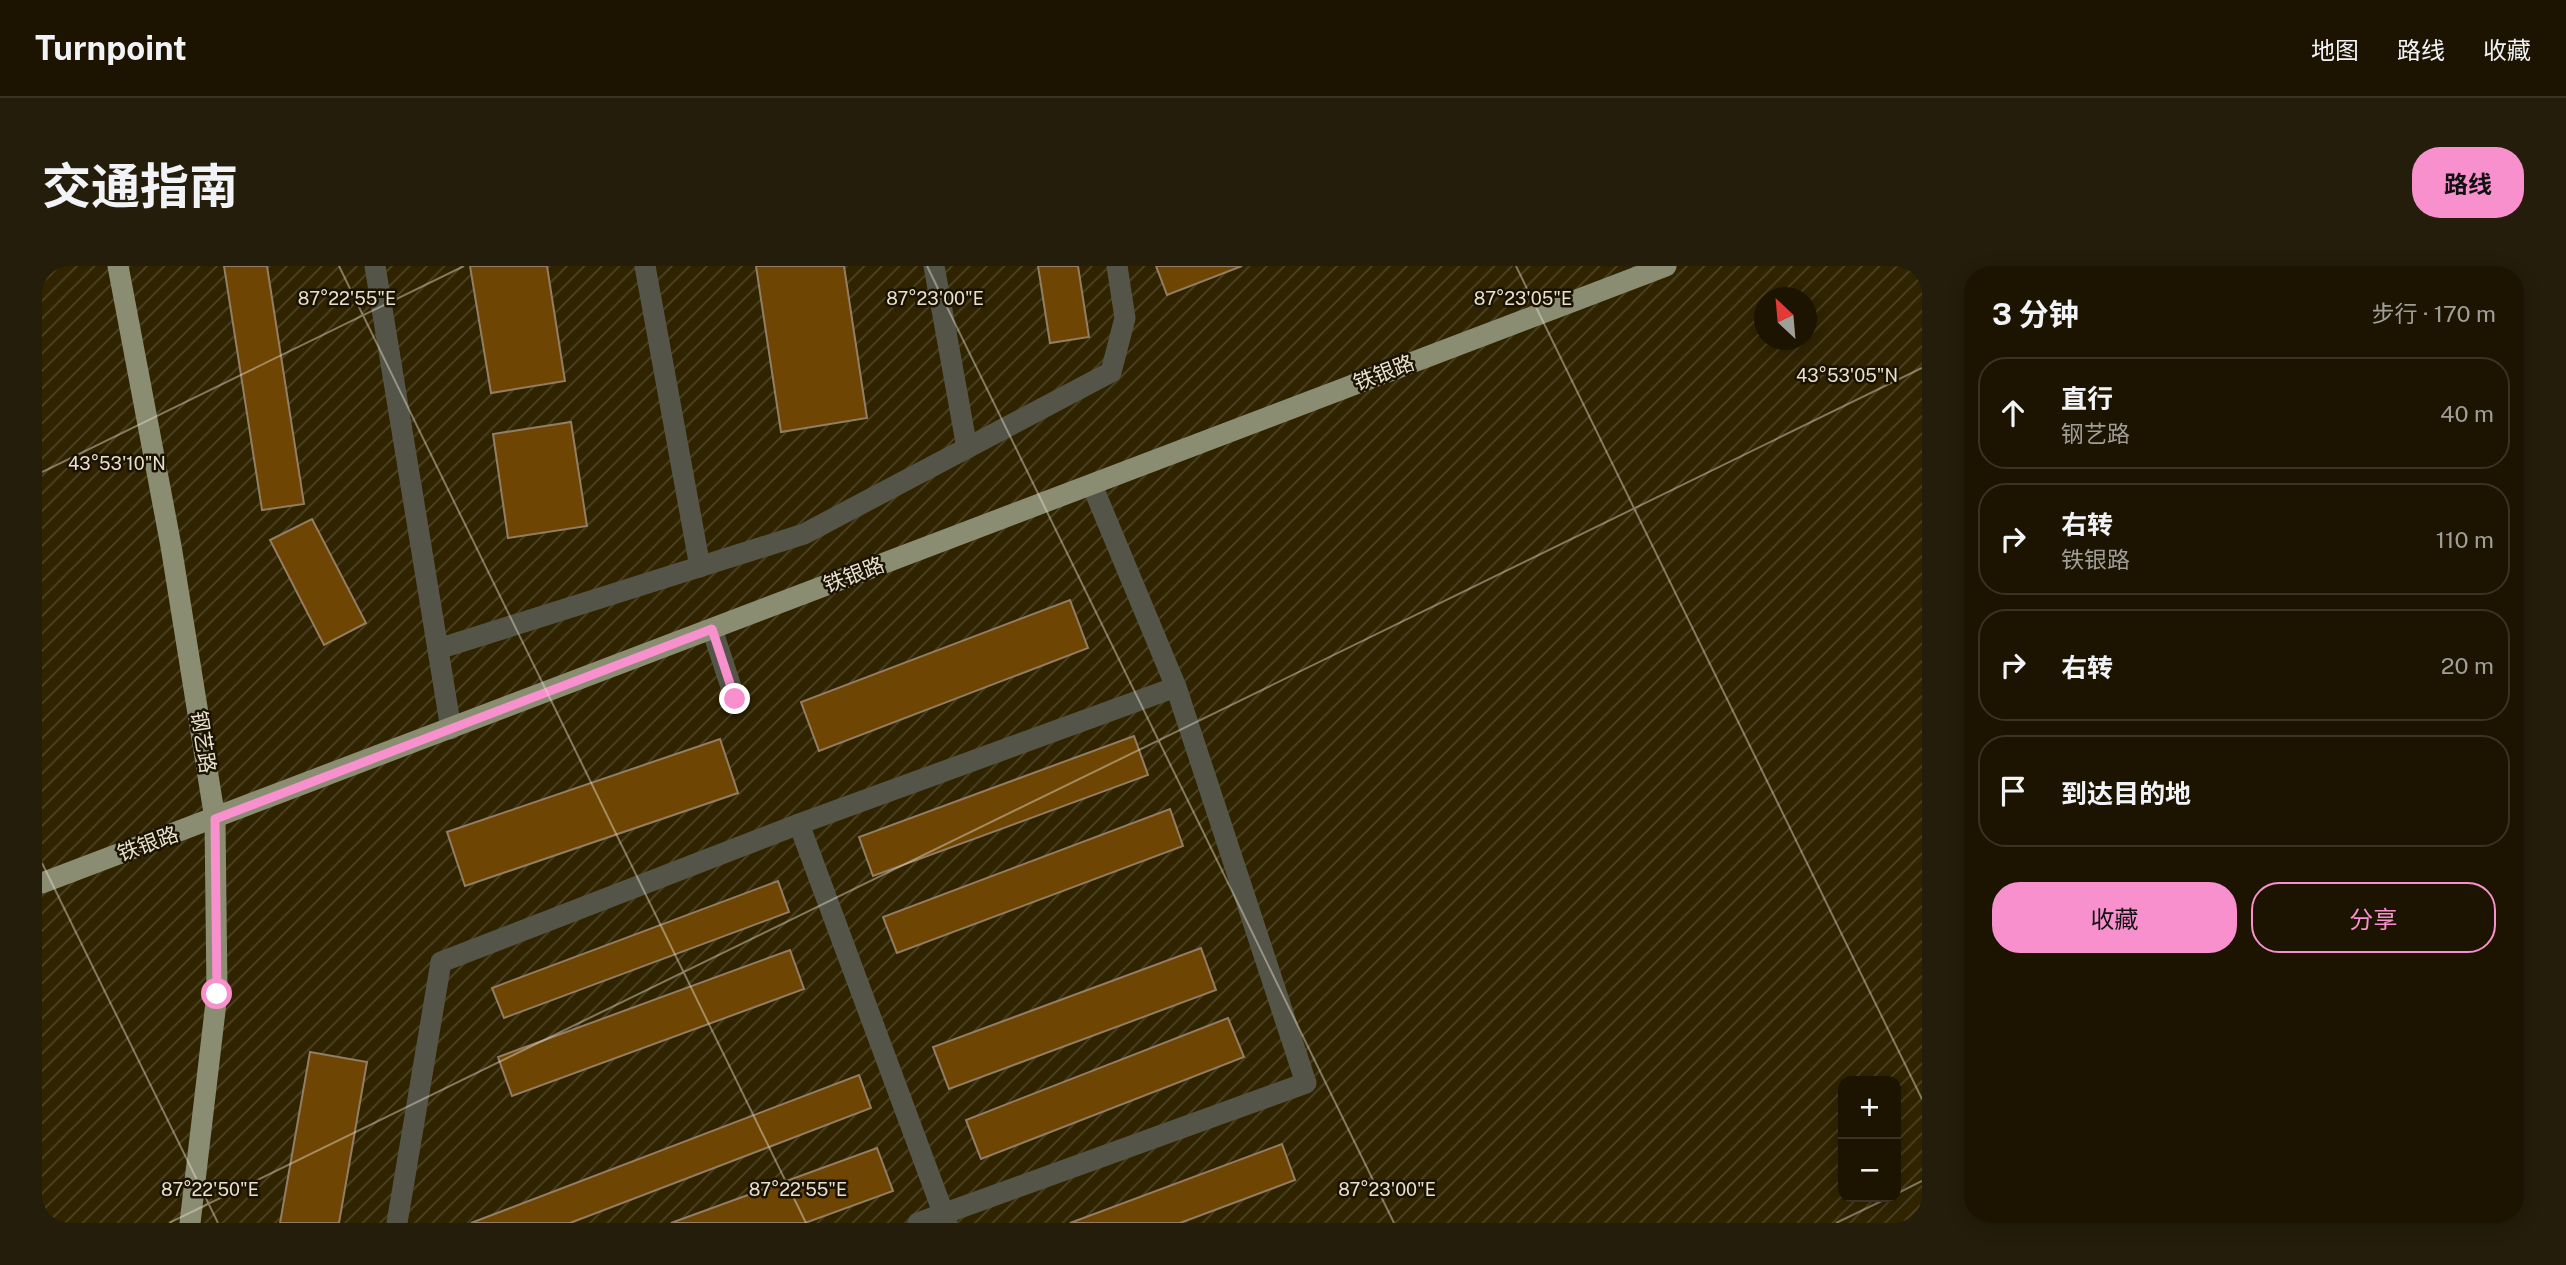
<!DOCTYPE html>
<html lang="zh">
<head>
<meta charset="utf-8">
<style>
  :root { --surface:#1c1401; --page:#251d0b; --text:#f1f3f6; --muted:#a09e99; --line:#3a3323; --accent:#f790cd }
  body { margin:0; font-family:"Public Sans","Noto Sans SC",sans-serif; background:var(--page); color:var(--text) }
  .controls { position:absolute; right:21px; bottom:21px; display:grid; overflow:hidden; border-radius:14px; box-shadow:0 4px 18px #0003 }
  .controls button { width:63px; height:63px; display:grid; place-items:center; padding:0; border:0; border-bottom:2px solid var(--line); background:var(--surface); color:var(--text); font:35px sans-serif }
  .compass { position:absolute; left:1712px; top:21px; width:63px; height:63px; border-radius:50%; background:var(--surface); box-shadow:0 4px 18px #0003; rotate:334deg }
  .stop { position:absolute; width:21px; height:21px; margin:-16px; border:5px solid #f790cd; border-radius:50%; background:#fff }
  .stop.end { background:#f790cd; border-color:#fff; box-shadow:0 2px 7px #0008 }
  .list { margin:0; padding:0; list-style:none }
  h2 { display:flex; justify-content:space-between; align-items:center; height:91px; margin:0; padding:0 28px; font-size:30px }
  h2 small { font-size:23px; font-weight:400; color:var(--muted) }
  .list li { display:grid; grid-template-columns:46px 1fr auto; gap:21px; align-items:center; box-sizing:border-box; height:112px; margin:0 14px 14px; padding:0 14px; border:2px solid var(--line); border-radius:28px }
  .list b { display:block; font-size:26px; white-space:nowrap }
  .list p { margin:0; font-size:23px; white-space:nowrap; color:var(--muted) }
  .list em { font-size:23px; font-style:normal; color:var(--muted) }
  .actions { display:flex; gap:14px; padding:21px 28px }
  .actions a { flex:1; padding:16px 0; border:2px solid var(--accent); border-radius:28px; text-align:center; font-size:24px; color:var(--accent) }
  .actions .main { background:var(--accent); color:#111 }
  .icon { flex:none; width:38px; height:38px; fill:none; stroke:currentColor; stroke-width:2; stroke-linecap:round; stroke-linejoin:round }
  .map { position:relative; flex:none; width:1880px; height:957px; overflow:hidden; border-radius:28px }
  header { display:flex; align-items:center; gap:42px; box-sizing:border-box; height:98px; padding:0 35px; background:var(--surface); border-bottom:2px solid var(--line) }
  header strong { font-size:33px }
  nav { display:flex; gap:38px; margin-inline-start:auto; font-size:24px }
  .intro { display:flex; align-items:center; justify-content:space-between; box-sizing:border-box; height:168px; padding:0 42px }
  h1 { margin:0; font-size:49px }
  .button { padding:18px 32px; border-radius:28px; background:var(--accent); color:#111; font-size:24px; font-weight:700 }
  main { display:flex; gap:42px; padding:0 42px }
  aside { flex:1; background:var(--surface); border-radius:28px; box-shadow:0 4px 18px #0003 }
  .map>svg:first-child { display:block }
  .industrial { fill:url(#industrial-furrows); fill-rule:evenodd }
  .building { fill:#6f4503; stroke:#937d65; stroke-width:2 }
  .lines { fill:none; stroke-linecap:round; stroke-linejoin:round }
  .minor { stroke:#545548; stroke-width:21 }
  .major { stroke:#8b8d73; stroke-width:21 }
  .route { stroke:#f790cd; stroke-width:9 }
  .ticks { fill:none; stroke:#e7e1d1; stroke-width:2; stroke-opacity:0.45 }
  .labels { text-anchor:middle; stroke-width:5; stroke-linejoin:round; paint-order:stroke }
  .street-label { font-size:21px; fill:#e7e1d1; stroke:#1b1200 }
  .ticks-label { font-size:18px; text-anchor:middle; fill:#e7e1d1; stroke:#1b1200; stroke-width:5; stroke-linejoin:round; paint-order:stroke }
</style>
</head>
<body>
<header>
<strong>Turnpoint</strong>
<nav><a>地图</a><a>路线</a><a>收藏</a></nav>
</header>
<div class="intro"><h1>交通指南</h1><a class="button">路线</a></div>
<main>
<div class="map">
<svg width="1880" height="957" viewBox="0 0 1880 957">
  <defs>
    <pattern id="industrial-furrows" width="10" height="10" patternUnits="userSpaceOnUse" patternTransform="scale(1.75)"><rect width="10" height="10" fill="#302400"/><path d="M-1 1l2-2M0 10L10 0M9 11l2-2" fill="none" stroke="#4e4424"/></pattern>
  </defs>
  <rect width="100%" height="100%" fill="#251b01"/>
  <path class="industrial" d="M0,0H1880V957H0ZM1722,32H1764V74H1722ZM1801,815H1854V931H1801Z"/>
  <g class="building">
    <path d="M182,0H225L262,238L220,244Z"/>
    <path d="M428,0H505L523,115L449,127Z"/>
    <path d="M714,0H802L825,152L739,166Z"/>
    <path d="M996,0H1036L1047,71L1008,77Z"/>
    <path d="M1114,0H1200L1125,29Z"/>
    <path d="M529,156L545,260L466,272L451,168Z"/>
    <path d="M270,253L324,357L282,379L228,274Z"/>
    <path d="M1028,334L1046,382L777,485L759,436Z"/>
    <path d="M1092,470L1106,509L831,610L817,571Z"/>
    <path d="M678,473L696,527L423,620L405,566Z"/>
    <path d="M1128,543L1141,580L855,687L841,651Z"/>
    <path d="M736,615L747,646L462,752L450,722Z"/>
    <path d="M1159,682L1174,724L907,823L891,781Z"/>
    <path d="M748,684L762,723L470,830L456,791Z"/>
    <path d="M1186,752L1202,791L939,893L924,854Z"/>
    <path d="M268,786L325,796L297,957H238Z"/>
    <path d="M817,809L829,842L528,957H429Z"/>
    <path d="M1240,878L1253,914L1138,957H1028Z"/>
    <path d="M835,882L851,925L763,957H629Z"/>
  </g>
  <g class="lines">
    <g class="minor">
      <path d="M333,0L409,463"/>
      <path d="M603,0L658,301"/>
      <path d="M892,0L925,182"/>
      <path d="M670,363L693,433"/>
      <path d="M396,383L762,268L1069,106L1083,52L1075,0"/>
      <path d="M757,558L905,957"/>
      <path d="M355,957L399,696L757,558L1134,421L1050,219"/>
      <path d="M876,957L1264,817L1134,421"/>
    </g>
    <g class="major">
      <path d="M76,0L129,280L173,553L175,728L148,957"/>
      <path d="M0,617L1624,0"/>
    </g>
  </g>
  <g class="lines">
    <path class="route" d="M175,728L173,553L670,363L693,433"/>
  </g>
  <path class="ticks" d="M297,0L764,957M885,0L1352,957M1474,0L1880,833M0,206L422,0M0,597L176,957M1854,928L1880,915M127,957L1880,102M1794,957L1848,931"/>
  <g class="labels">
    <g class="street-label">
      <text transform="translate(1342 107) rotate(-21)" y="7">铁银路</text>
      <text transform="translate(812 309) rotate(-21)" y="7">铁银路</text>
      <text transform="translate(161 476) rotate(81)" y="7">钢艺路</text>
      <text transform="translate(106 578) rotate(-20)" y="7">铁银路</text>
    </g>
  </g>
  <g class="ticks-label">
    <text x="305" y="39">87°22'55"E</text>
    <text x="1481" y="39">87°23'05"E</text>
    <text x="893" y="39">87°23'00"E</text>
    <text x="1805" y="116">43°53'05"N</text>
    <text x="75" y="204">43°53'10"N</text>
    <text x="168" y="930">87°22'50"E</text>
    <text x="756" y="930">87°22'55"E</text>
    <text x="1345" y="930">87°23'00"E</text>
  </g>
</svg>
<div class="controls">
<button>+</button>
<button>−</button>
</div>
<svg class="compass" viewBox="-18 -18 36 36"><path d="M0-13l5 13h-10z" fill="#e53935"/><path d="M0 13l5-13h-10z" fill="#a09e99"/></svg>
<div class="stop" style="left:175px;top:728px"></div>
<div class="stop end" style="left:693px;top:433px"></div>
</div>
<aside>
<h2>3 分钟<small>步行 · 170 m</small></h2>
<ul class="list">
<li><svg class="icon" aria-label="ahead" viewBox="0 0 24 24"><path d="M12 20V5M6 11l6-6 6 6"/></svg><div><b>直行</b><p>钢艺路</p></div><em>40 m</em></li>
<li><svg class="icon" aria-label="right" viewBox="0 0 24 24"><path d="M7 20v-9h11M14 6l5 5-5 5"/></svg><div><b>右转</b><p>铁银路</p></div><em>110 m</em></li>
<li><svg class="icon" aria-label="right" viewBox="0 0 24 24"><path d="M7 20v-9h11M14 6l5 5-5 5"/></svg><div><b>右转</b></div><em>20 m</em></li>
<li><svg class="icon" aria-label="arrive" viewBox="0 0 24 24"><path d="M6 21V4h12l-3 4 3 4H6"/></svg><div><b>到达目的地</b></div></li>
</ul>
<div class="actions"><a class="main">收藏</a><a>分享</a></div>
</aside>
</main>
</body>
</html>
